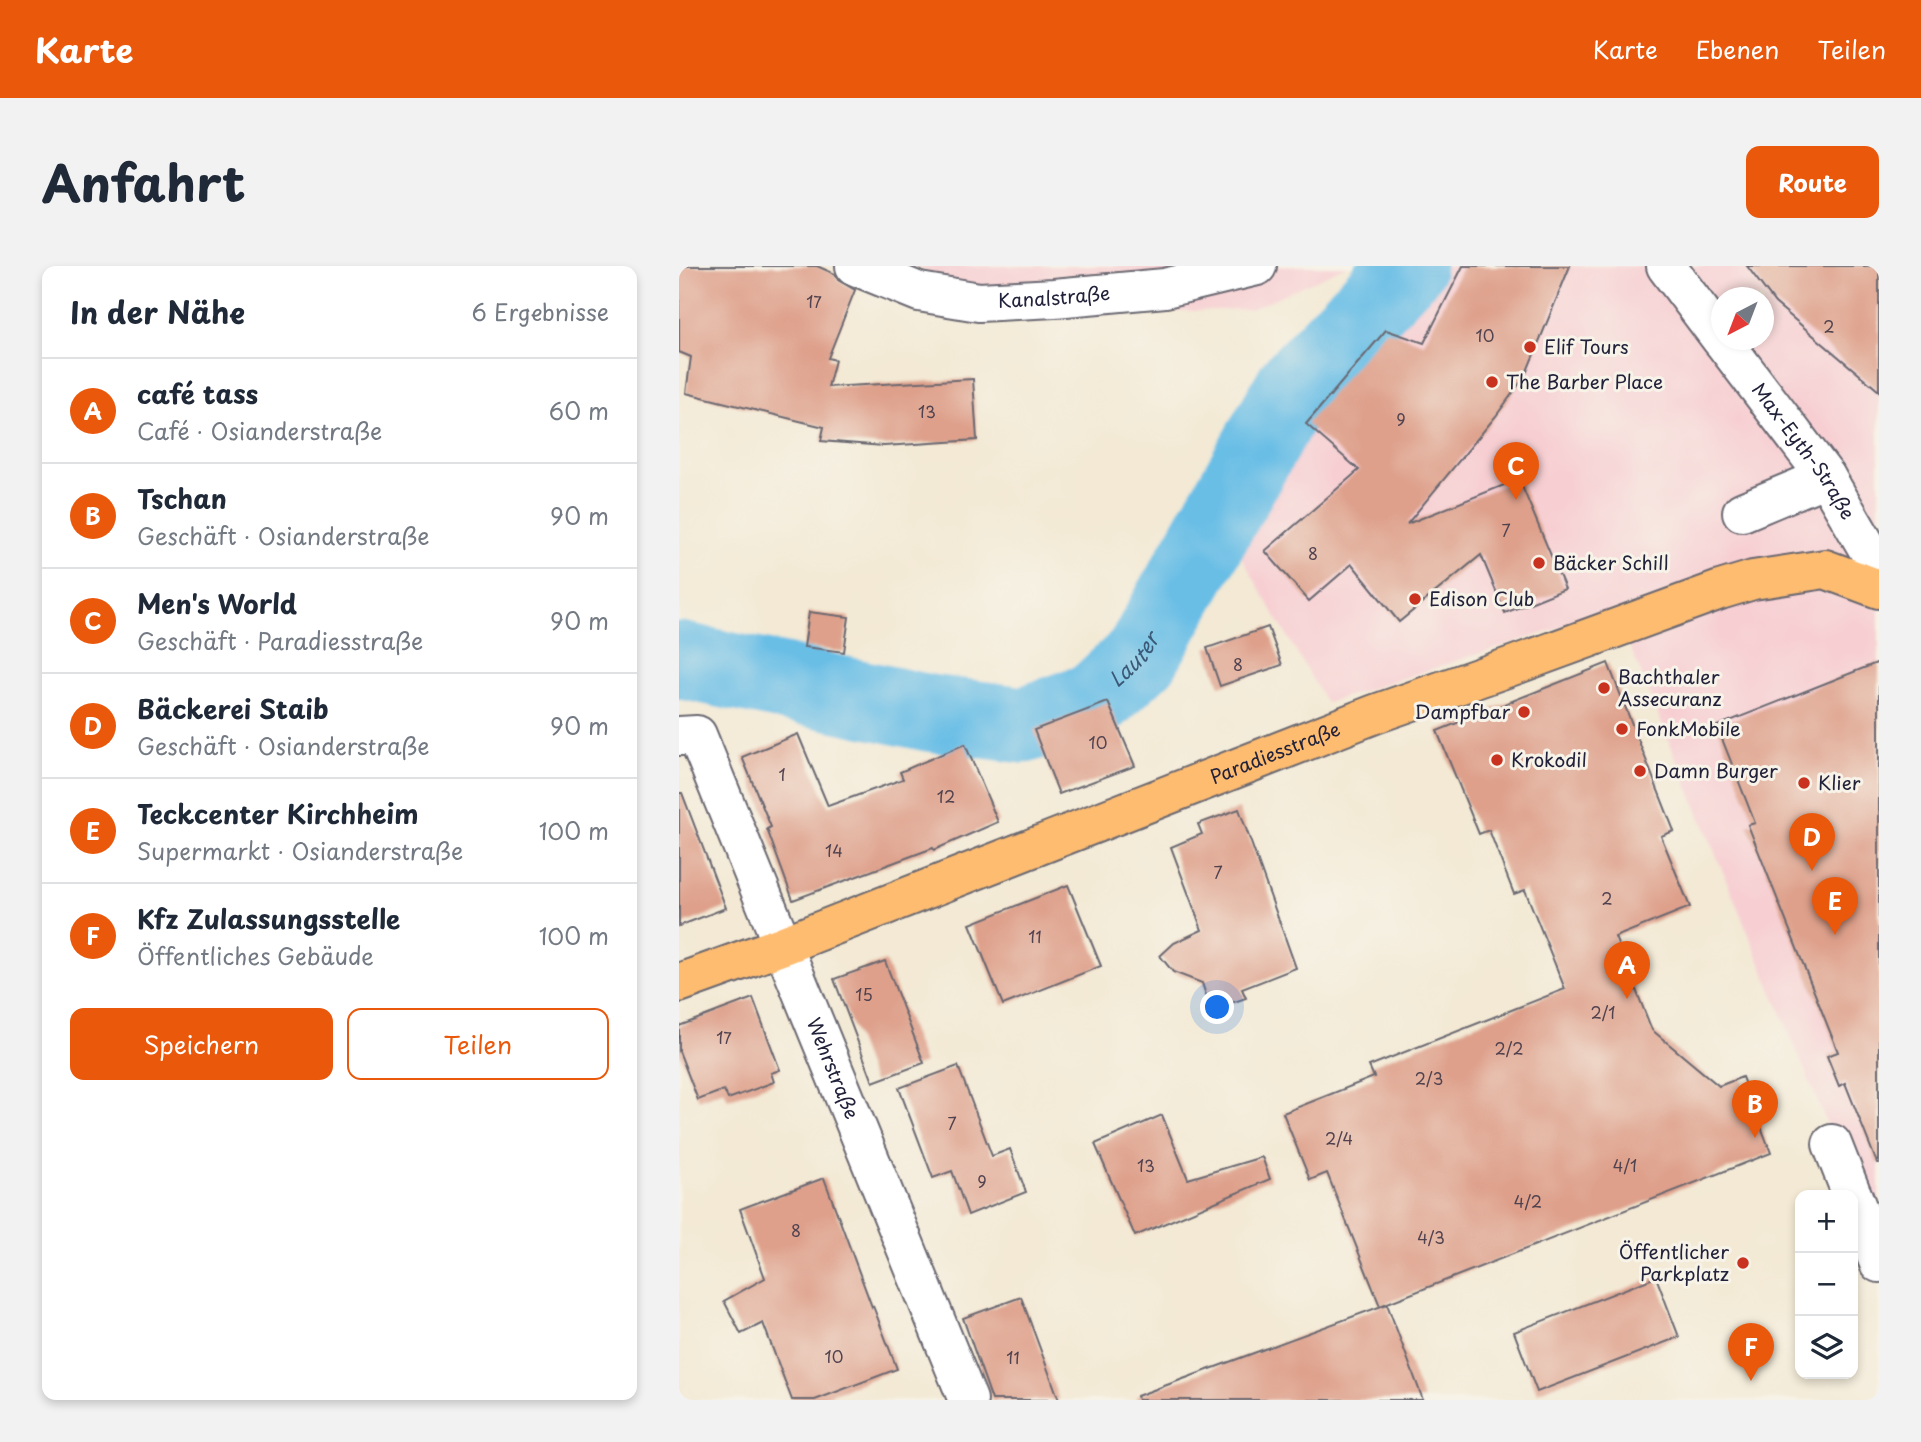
<!DOCTYPE html>
<html lang="de">
<head>
<meta charset="utf-8">
<style>
  :root { --surface:#fff; --page:#f2f2f3; --text:#1f2937; --muted:#747a83; --line:#e0e1e3; --accent:#ea580c }
  body { margin:0; font-family:"Playpen Sans",sans-serif; background:var(--page); color:var(--text) }
  .controls { position:absolute; right:21px; bottom:21px; display:grid; overflow:hidden; border-radius:14px; box-shadow:0 4px 10px #0003 }
  .controls button { width:63px; height:63px; display:grid; place-items:center; padding:0; border:0; border-bottom:2px solid var(--line); background:var(--surface); color:var(--text); font:35px sans-serif }
  .compass { position:absolute; left:1032px; top:21px; width:63px; height:63px; border-radius:50%; background:var(--surface); box-shadow:0 4px 10px #0003; rotate:222deg }
  .you { position:absolute; left:539px; top:742px; width:24px; height:24px; margin:-18px; border:5px solid #fff; border-radius:50%; background:#1a73e8; box-shadow:0 0 0 10px #1a73e833 }
  .badge { display:grid; place-items:center; width:46px; height:46px; border-radius:50%; background:var(--accent); color:#fff; font-size:23px; font-weight:700 }
  .pin { position:absolute; translate:-50% -58px; filter:drop-shadow(0 2px 4px #0008) }
  .pin::after { content:''; position:absolute; top:37px; width:24px; height:21px; background:inherit; clip-path:polygon(0 0,100% 0,50% 100%) }
  .list { margin:0; padding:0; list-style:none }
  h2 { display:flex; justify-content:space-between; align-items:center; height:91px; margin:0; padding:0 28px; font-size:30px }
  h2 small { font-size:23px; font-weight:400; color:var(--muted) }
  .list li { display:grid; grid-template-columns:46px 1fr auto; gap:21px; align-items:center; box-sizing:border-box; height:105px; padding:0 28px; border-top:2px solid var(--line) }
  .list b { display:block; font-size:26px; white-space:nowrap }
  .list p { margin:0; font-size:23px; white-space:nowrap; color:var(--muted) }
  .list em { font-size:23px; font-style:normal; color:var(--muted) }
  .actions { display:flex; gap:14px; padding:21px 28px }
  .actions a { flex:1; padding:16px 0; border:2px solid var(--accent); border-radius:14px; text-align:center; font-size:24px; color:var(--accent) }
  .actions .main { background:var(--accent); color:#fff }
  .icon { flex:none; width:38px; height:38px; fill:none; stroke:currentColor; stroke-width:2; stroke-linecap:round; stroke-linejoin:round }
  .map { position:relative; flex:none; width:1200px; height:1134px; overflow:hidden; border-radius:14px }
  header { display:flex; align-items:center; gap:42px; box-sizing:border-box; height:98px; padding:0 35px; background:var(--accent); color:#fff }
  header strong { font-size:33px }
  nav { display:flex; gap:38px; margin-inline-start:auto; font-size:24px }
  .intro { display:flex; align-items:center; justify-content:space-between; box-sizing:border-box; height:168px; padding:0 42px }
  h1 { margin:0; font-size:49px }
  .button { padding:18px 32px; border-radius:14px; background:var(--accent); color:#fff; font-size:24px; font-weight:700 }
  main { display:flex; gap:42px; padding:0 42px }
  aside { flex:1; background:var(--surface); border-radius:14px; box-shadow:0 4px 10px #0003 }
  .map>svg:first-child { display:block }
  .built { fill:#f7cfd3; fill-rule:evenodd }
  .lines { fill:none; stroke-linecap:round; stroke-linejoin:round }
  .river { stroke:#69bee6; stroke-width:77 }
  .building { fill:#dea08b }
  .minor-casing { stroke:#6b6871; stroke-width:42 }
  .major-casing { stroke:#6b6871; stroke-width:42 }
  .minor { stroke:#fff; stroke-width:38 }
  .major { stroke:#febc70; stroke-width:38 }
  .poi-dot { fill:#c8321e; stroke:#f7f3e8; stroke-width:2.5 }
  .labels { text-anchor:middle; stroke-width:6; stroke-linejoin:round; paint-order:stroke }
  .number-label { font-size:16px; fill:#51424f }
  .street-label { font-size:19px; fill:#22223b; stroke:#f7f3e8 }
  .poi-label { font-size:19px; fill:#22223b; stroke:#f7f3e8; text-anchor:start }
  .water-label { font-size:21px; font-style:italic; fill:#3b5977; stroke:#f7f3e8 }
</style>
</head>
<body>
<header>
<strong>Karte</strong>
<nav><a>Karte</a><a>Ebenen</a><a>Teilen</a></nav>
</header>
<div class="intro"><h1>Anfahrt</h1><a class="button">Route</a></div>
<main>
<aside>
<h2>In der Nähe<small>6 Ergebnisse</small></h2>
<ul class="list">
<li><span class="badge">A</span><div><b>café tass</b><p>Café · Osianderstraße</p></div><em>60 m</em></li>
<li><span class="badge">B</span><div><b>Tschan</b><p>Geschäft · Osianderstraße</p></div><em>90 m</em></li>
<li><span class="badge">C</span><div><b>Men's World</b><p>Geschäft · Paradiesstraße</p></div><em>90 m</em></li>
<li><span class="badge">D</span><div><b>Bäckerei Staib</b><p>Geschäft · Osianderstraße</p></div><em>90 m</em></li>
<li><span class="badge">E</span><div><b>Teckcenter Kirchheim</b><p>Supermarkt · Osianderstraße</p></div><em>100 m</em></li>
<li><span class="badge">F</span><div><b>Kfz Zulassungsstelle</b><p>Öffentliches Gebäude</p></div><em>100 m</em></li>
</ul>
<div class="actions"><a class="main">Speichern</a><a>Teilen</a></div>
</aside>
<div class="map">
<svg width="1200" height="1134" viewBox="0 0 1200 1134">
  <rect width="100%" height="100%" fill="#f7f3e8"/>
  <filter id="ink" filterUnits="userSpaceOnUse"><feTurbulence type="fractalNoise" baseFrequency=".0143" numOctaves="2"/><feDisplacementMap in="SourceGraphic" scale="14" xChannelSelector="R" yChannelSelector="G"/><feConvolveMatrix kernelMatrix="1 2 1 2 8 2 1 2 1" color-interpolation-filters="sRGB"/></filter>
  <filter id="wash" filterUnits="userSpaceOnUse"><feTurbulence type="fractalNoise" baseFrequency=".00686" numOctaves="4" result="noise"/><feDisplacementMap in="SourceGraphic" scale="28" xChannelSelector="R" yChannelSelector="G"/><feGaussianBlur stdDeviation="1.57" result="paint"/><feColorMatrix in="noise" values="0 0 0 0 0 0 0 0 0 0 0 0 0 0 0 0 0 1.4 0 .05"/><feComposite in="paint" operator="in"/></filter>
  <g filter="url(#wash)">
    <rect width="100%" height="100%" fill="#f3e9d4"/>
    <g class="built">
      <path d="M233,0H668L572,43L372,49Z"/>
      <path d="M746,0H1200V984L936,344L647,437L549,268L608,154L752,10ZM1042,32H1084V74H1042Z"/>
    </g>
    <g class="lines">
      <path class="river" id="s1" d="M0,394L250,447L345,459L416,434L463,390L615,119L728,0"/>
    </g>
    <g id="blocks">
      <g class="building">
        <path d="M0,0H138L156,8L159,14L176,24L149,92L156,94L149,121L294,113L298,174L205,180L142,175L145,161L7,127L12,91L0,86Z"/>
        <path d="M784,0H891L846,110L817,150L728,258L840,213L886,323L826,347L802,289L720,356L673,298L630,335L586,285L680,204L627,158L707,64L745,77Z"/>
        <path d="M1068,0H1200V125L1096,37Z"/>
        <path d="M130,346L170,351L165,386L125,381Z"/>
        <path d="M589,361L603,399L541,420L528,382Z"/>
        <path d="M1200,396V897H1198L1166,817L1160,820L1148,790L1159,786L1069,559L1076,557L1038,460Z"/>
        <path d="M929,397L995,565L982,570L1011,641L936,671L973,764L1040,820L1063,811L1092,887L701,1040L648,907L631,914L604,847L695,811L690,800L886,723L846,624L835,628L810,564L800,568L758,465Z"/>
        <path d="M429,436L456,500L380,528L355,464Z"/>
        <path d="M119,468L149,540L224,513L221,506L286,478L319,556L255,584L254,582L114,634L88,563L92,561L63,491Z"/>
        <path d="M0,527H3L47,642L0,660Z"/>
        <path d="M560,543L617,702L563,723L567,732L532,744L523,717L494,706L481,690L495,677L523,664L492,581L523,568L519,558Z"/>
        <path d="M389,619L422,700L324,739L291,658Z"/>
        <path d="M206,695L245,797L194,816L155,713Z"/>
        <path d="M74,732L101,804L92,807L95,816L49,833L45,824L19,834L0,785V760Z"/>
        <path d="M279,800L313,890L331,883L347,926L289,949L273,905L254,912L220,822Z"/>
        <path d="M483,849L509,913L583,891L591,913L456,970L416,878Z"/>
        <path d="M145,912L193,1041L194,1040L218,1103L136,1134H113L84,1057L62,1068L45,1035L86,1012L61,943Z"/>
        <path d="M977,1011L1000,1071L858,1126L835,1066Z"/>
        <path d="M342,1031L380,1134H313L284,1052Z"/>
        <path d="M708,1038L744,1134H459L458,1130Z"/>
      </g>
    </g>
  </g>
  <g filter="url(#ink)">
    <use href="#blocks" fill-opacity="0" stroke="#6b6871" stroke-width="2"/>
    <g class="lines">
      <defs>
        <g id="minor">
          <path id="s2" d="M176,0L240,26L300,36L375,32L486,22L578,0"/>
          <path d="M987,0L1042,73"/>
          <path id="s3" d="M1043,74L1147,211L1200,302"/>
          <path d="M1063,246L1147,211"/>
          <path id="s4" d="M0,470L18,469L289,1134"/>
          <path d="M1153,878L1173,929"/>
          <path d="M1174,931L1200,997"/>
        </g>
        <g id="major">
          <path id="s5" d="M0,717L105,679L696,448L836,399L1041,324L1074,314L1146,303L1200,323"/>
        </g>
      </defs>
      <use href="#minor" class="minor-casing"/>
      <use href="#major" class="major-casing"/>
      <use href="#minor" class="minor"/>
      <use href="#major" class="major"/>
    </g>
  </g>
  <g class="poi-dot">
    <circle cx="851" cy="81" r="7"/>
    <circle cx="813" cy="116" r="7"/>
    <circle cx="860" cy="297" r="7"/>
    <circle cx="736" cy="333" r="7"/>
    <circle cx="925" cy="422" r="7"/>
    <circle cx="845" cy="446" r="7"/>
    <circle cx="943" cy="463" r="7"/>
    <circle cx="818" cy="494" r="7"/>
    <circle cx="961" cy="505" r="7"/>
    <circle cx="1125" cy="517" r="7"/>
    <circle cx="1064" cy="997" r="7"/>
  </g>
  <g class="labels">
    <g class="number-label">
      <text x="135" y="42">17</text>
      <text x="1150" y="67">2</text>
      <text x="806" y="76">10</text>
      <text x="248" y="152">13</text>
      <text x="722" y="160">9</text>
      <text x="827" y="271">7</text>
      <text x="634" y="294">8</text>
      <text x="559" y="405">8</text>
      <text x="419" y="483">10</text>
      <text x="103" y="515">1</text>
      <text x="267" y="537">12</text>
      <text x="155" y="591">14</text>
      <text x="539" y="613">7</text>
      <text x="928" y="639">2</text>
      <text x="356" y="677">11</text>
      <text x="185" y="735">15</text>
      <text x="924" y="753">2/1</text>
      <text x="45" y="778">17</text>
      <text x="830" y="789">2/2</text>
      <text x="750" y="819">2/3</text>
      <text x="273" y="864">7</text>
      <text x="660" y="879">2/4</text>
      <text x="467" y="906">13</text>
      <text x="946" y="906">4/1</text>
      <text x="303" y="922">9</text>
      <text x="849" y="942">4/2</text>
      <text x="117" y="971">8</text>
      <text x="752" y="978">4/3</text>
      <text x="155" y="1097">10</text>
      <text x="334" y="1098">11</text>
    </g>
    <g class="street-label">
      <text dy="7" stroke="none"><textPath href="#s2" startOffset="205">Kanalstraße</textPath></text>
      <text dy="7" stroke="none"><textPath href="#s3" startOffset="138">Max-Eyth-Straße</textPath></text>
      <text dy="7" stroke="none"><textPath href="#s5" startOffset="639">Paradiesstraße</textPath></text>
      <text dy="7" stroke="none"><textPath href="#s4" startOffset="378">Wehrstraße</textPath></text>
    </g>
    <g class="poi-label">
      <text x="865" y="88">Elif Tours</text>
      <text x="827" y="123">The Barber Place</text>
      <text x="874" y="304">Bäcker Schill</text>
      <text x="750" y="340">Edison Club</text>
      <text x="939" y="418">Bachthaler<tspan x="939" dy="22">Assecuranz</tspan></text>
      <text x="831" y="453" text-anchor="end">Dampfbar</text>
      <text x="957" y="470">FonkMobile</text>
      <text x="832" y="501">Krokodil</text>
      <text x="975" y="512">Damn Burger</text>
      <text x="1139" y="524">Klier</text>
      <text x="1050" y="993" text-anchor="end">Öffentlicher<tspan x="1050" dy="22">Parkplatz</tspan></text>
    </g>
    <g class="water-label">
      <text dy="7" stroke="none"><textPath href="#s1" startOffset="483">Lauter</textPath></text>
    </g>
  </g>
</svg>
<div class="controls">
<button>+</button>
<button>−</button>
<button><svg class="icon" aria-label="layers" viewBox="0 0 24 24"><path d="M12 4l9 5-9 5-9-5zM3 14l9 5 9-5"/></svg></button>
</div>
<svg class="compass" viewBox="-18 -18 36 36"><path d="M0-13l5 13h-10z" fill="#e53935"/><path d="M0 13l5-13h-10z" fill="#747a83"/></svg>
<div class="you"></div>
<div class="pin badge" style="left:948px;top:733px">A</div>
<div class="pin badge" style="left:1076px;top:872px">B</div>
<div class="pin badge" style="left:837px;top:234px">C</div>
<div class="pin badge" style="left:1133px;top:605px">D</div>
<div class="pin badge" style="left:1156px;top:669px">E</div>
<div class="pin badge" style="left:1072px;top:1115px">F</div>
</div>
</main>
</body>
</html>
